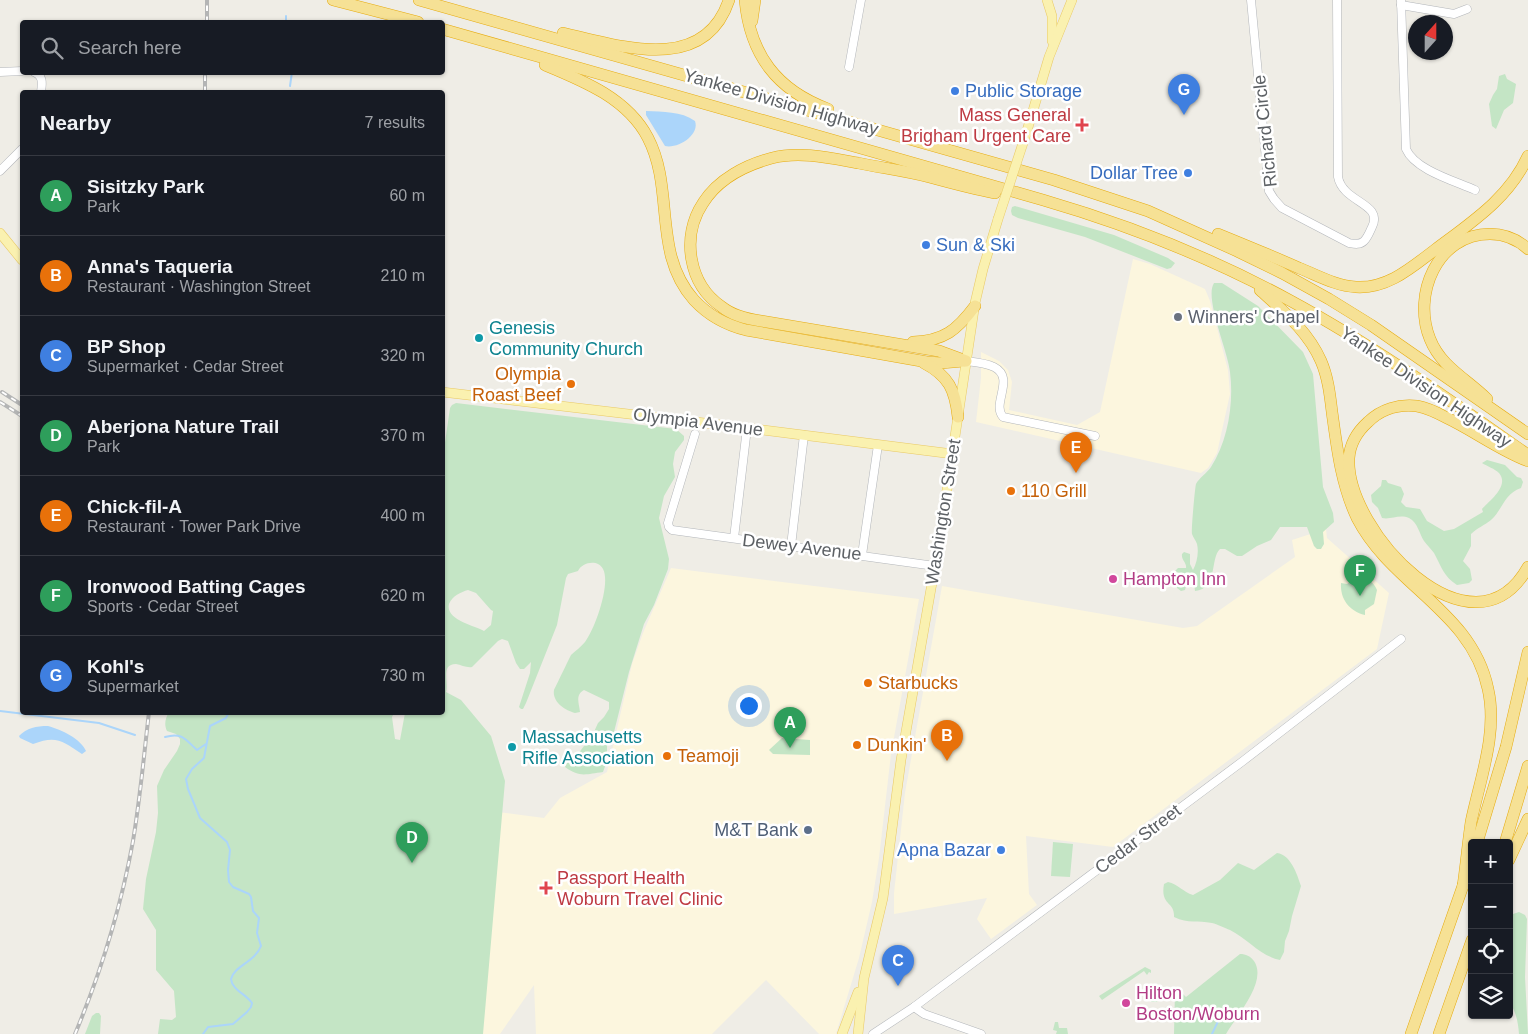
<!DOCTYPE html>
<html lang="en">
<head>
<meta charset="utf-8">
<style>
  :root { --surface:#171b24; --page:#242831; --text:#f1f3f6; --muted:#9ea1a6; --line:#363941; --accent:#0b8043 }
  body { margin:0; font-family:Arial,sans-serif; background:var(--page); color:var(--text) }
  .controls { position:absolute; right:15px; bottom:15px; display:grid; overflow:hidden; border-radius:5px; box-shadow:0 1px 4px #0004 }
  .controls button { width:45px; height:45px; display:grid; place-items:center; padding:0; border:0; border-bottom:1px solid var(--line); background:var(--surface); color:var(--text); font:25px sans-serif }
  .compass { position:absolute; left:1408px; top:15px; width:45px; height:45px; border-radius:50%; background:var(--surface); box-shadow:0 1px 4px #0004; rotate:21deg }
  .you { position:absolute; left:748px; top:705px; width:18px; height:18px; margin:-12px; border:4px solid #fff; border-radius:50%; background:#1a73e8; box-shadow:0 0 0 8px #1a73e833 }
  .badge { display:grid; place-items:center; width:32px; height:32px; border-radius:50%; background:var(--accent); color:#fff; font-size:16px; font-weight:700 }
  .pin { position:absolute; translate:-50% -41px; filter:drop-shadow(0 1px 2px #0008) }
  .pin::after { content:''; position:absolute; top:26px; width:18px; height:15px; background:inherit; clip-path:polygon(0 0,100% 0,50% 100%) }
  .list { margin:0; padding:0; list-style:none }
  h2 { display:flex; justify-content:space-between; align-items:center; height:65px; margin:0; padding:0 20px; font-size:21px }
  h2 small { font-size:16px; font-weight:400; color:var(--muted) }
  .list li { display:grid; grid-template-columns:32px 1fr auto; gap:15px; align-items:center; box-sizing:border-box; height:80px; padding:0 20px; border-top:1px solid var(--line) }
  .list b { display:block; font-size:19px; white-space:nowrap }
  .list p { margin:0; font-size:16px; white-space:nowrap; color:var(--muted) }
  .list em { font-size:16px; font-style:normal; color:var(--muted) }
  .icon { flex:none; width:28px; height:28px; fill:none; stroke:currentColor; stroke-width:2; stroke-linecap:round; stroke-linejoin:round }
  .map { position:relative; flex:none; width:1528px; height:1034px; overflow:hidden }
  .search { position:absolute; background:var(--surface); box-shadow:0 1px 4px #0004; left:20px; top:20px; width:425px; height:55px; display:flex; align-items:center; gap:12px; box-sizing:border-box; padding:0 18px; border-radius:5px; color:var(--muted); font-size:19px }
  .panel { position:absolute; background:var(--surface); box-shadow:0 1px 4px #0004; left:20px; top:90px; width:425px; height:625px; border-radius:5px }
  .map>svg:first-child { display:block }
  .commercial { fill:#fcf6de }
  .green { fill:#c4e5c5; fill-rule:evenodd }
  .water { fill:#abd5fa }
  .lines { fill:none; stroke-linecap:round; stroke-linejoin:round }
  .stream { stroke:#abd5fa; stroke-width:2 }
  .minor-casing { stroke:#b3b6ba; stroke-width:9 }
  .major-casing { stroke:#e9c965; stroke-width:10 }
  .highway-casing { stroke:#e6ab0f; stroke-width:12 }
  .minor { stroke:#fff; stroke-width:8 }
  .major { stroke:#faf1b0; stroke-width:9 }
  .highway { stroke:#f6e195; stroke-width:11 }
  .rail-casing { stroke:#b4b5b5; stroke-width:4 }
  .rail { stroke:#fff; stroke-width:2; stroke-dasharray:5.5; stroke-linecap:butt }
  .major-bridge-casing { stroke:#e9c965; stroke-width:10; stroke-linecap:butt }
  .major-bridge { stroke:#faf1b0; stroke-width:9 }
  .shop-dot { fill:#3f7fe0; stroke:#fff; stroke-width:2 }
  .health-dot { fill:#e0444e; stroke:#fff; stroke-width:2 }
  .worship-dot { fill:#6b7280; stroke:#fff; stroke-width:2 }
  .culture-dot { fill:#0f9aa8; stroke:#fff; stroke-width:2 }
  .food-dot { fill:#e8710a; stroke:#fff; stroke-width:2 }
  .hotel-dot { fill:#d1479c; stroke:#fff; stroke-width:2 }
  .service-dot { fill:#5c6f8a; stroke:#fff; stroke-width:2 }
  .labels { text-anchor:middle; stroke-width:5; stroke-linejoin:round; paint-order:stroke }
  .shop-label { font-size:18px; fill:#366cbe; stroke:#fff; text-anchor:start }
  .street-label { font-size:18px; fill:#5d6165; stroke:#fff }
  .health-label { font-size:18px; fill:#be3a42; stroke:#fff; text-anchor:end }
  .worship-label { font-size:18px; fill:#5b616d; stroke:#fff; text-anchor:start }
  .culture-label { font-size:18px; fill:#0d838f; stroke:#fff; text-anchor:start }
  .food-label { font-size:18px; fill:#c56008; stroke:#fff; text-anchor:start }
  .hotel-label { font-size:18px; fill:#b23c85; stroke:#fff; text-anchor:start }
  .service-label { font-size:18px; fill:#4e5e75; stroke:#fff; text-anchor:end }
</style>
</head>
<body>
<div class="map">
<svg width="1528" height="1034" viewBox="0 0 1528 1034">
  <rect width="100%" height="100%" fill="#efede6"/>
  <g class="commercial">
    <path d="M1133,259L1150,264L1205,289L1210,301L1228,370L1230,394L1217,453L1208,468L1201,473L976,422L981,378V352L999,361L1008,370L1012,382L1009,410L1077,425L1100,412Z"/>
    <path d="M1326,529L1327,538L1389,593L1377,649L1113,847L1026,836L1029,894L1037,905L991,939L977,919L987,898L894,914V893L905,793L942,586L1183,628L1197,626L1295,557L1292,540Z"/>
    <path d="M671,568L919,599L891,754L879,858L872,902L859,958L836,1034H819L766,980L712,1034H536L534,985L500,1034H479L498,812L544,818L560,798L607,772L632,664L643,633Z"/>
  </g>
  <g class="green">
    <path d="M1505,74L1507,79L1516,84L1513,103L1504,110L1496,129L1492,126L1489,104L1493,95L1497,89L1499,76Z"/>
    <path d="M1015,206L1114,235L1168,258L1175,263L1171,268L1167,269L1085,237L1018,218L1012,215L1011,211L1012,207Z"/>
    <path d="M1214,283H1222L1258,306L1303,352L1313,374L1323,487L1333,513L1334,522L1323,532L1324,544L1321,549H1317L1314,546L1307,527H1280L1271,540L1257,546L1242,556H1237L1225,549H1220C1210,558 1218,589 1195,591L1194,583L1188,578L1185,590L1181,591L1177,588V585L1183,579L1184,575L1175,571L1178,568H1186C1187,563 1181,560 1182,554L1184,552L1190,554V564L1193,570C1197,563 1199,552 1197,544C1196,541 1193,537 1192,534C1191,531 1195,487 1196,484C1199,478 1207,473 1211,467C1228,441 1234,403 1230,372C1228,351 1204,298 1214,283Z"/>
    <path d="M456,403L676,429L684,436V440L675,452L673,464L675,477L664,496L659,518L669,559L668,569L654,605L644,624L629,672L614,732L607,745V761L603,772C586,774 580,778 565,767V764L578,754L593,734L598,723L604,717L609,709V702L584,690C575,695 579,703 580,712L575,713C565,710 552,702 554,690C555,688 570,657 571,655C575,651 581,647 585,642C595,629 611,584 603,569C598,559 582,562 578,571L568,574L566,578L557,625L526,703L523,709H521L519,707L530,673L531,662L524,669H520L516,663L508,641L502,639L498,641L472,667C467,668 461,665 456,664C440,664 449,683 446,692L461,700L491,736L505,781L483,1034H158L160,1019L172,1020L176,1017L174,991L156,970V930L143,909L146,879L156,832L158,813L157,786L164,770L177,751L180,744V739L176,734L167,731C164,725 165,719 169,712L394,713L392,717L395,739L400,740L405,713L442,712V463L450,408L452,405ZM468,590L476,593L491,610L493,611L491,625L484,631C475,626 445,620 449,604C452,596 461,592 468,590Z"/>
    <path d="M1487,460L1505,465L1517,477L1521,478L1523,482L1521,488C1504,494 1503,509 1491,520C1485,525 1477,528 1471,534V546L1463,561L1470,569L1472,580L1469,583L1457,585C1444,577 1441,566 1434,553C1431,549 1427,545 1424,541C1419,533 1418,523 1409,518C1399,514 1391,520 1382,518L1378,508L1372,502L1371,495L1381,486L1382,480H1386L1388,483L1401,487L1404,494L1401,502L1406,507L1420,509L1427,521L1444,531L1454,529L1483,512L1482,509C1489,501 1510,486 1499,473C1495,469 1487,466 1482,463Z"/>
    <path d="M1356,578C1366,577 1373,581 1377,590L1374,604L1365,610V615C1349,611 1340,599 1341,583L1347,584Z"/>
    <path d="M782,738L810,740V755L773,754L769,750Z"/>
    <path d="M1053,842L1073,844L1070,877L1051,876Z"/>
    <path d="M1277,853C1291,855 1297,874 1301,886L1292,916L1289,931L1285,941L1284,952L1280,960C1260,956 1248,939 1230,930C1225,928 1217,924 1212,923C1197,920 1189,924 1174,917C1175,901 1160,906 1164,884L1168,882C1178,884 1183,892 1193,895L1220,880L1238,863L1254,870Z"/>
    <path d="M1519,912L1525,915L1527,919L1525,977L1528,1034H1519C1518,1021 1516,1012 1509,1001V923L1513,914Z"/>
    <path d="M1240,954C1246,954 1250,956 1254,961C1268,982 1236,1016 1226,1034H1174L1175,991L1178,989L1186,997Z"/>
    <path d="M1145,967L1151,970V973L1149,972L1147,975L1144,971L1102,1000L1099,996Z"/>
    <path d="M1156,984L1158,985L1157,1002H1151L1150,989Z"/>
    <path d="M96,1013H99L101,1016L100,1034H85L92,1016Z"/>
    <path d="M1055,1022H1058L1059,1028H1067L1068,1034H1056L1057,1031L1053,1030Z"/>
  </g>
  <g class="water">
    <path d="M646,111C663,112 681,111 695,121C700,135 678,149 665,146L646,115Z"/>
    <path d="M48,726C62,730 80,738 86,751L82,754C63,741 56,735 33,744L20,738L19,736C27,728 36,726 48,726Z"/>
  </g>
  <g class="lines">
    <g class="stream">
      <path d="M286,16V22"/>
      <path d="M290,86L292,72"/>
      <path d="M0,711L99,723L135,735"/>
      <path d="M165,737C182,732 185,739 197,750L206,744"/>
      <path d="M203,1034L208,1027L233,1024L247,1012L251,1007L252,1003C246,994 232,990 231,979C234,966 255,962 261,946L257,933L259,918L253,911L251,897L249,894L233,887L229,882L228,870L230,850L227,842L200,818L188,789L186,779L192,769L204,758L210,726L226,718L229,712"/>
      <path d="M1212,1034L1222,1013"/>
    </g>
    <defs>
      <g id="minor">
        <path d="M1251,0L1269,191L1274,199L1282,208L1349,243C1355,244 1360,245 1364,241C1368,237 1370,231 1372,227C1384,203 1343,203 1338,177L1337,0"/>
        <path d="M1401,0L1406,149C1415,170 1455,181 1475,190"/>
        <path d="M1401,5L1454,14L1467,9"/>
        <path d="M849,67L861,0"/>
        <path d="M0,72L22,71"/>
        <path d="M34,72C44,76 42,84 41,92"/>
        <path d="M0,171L22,149"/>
        <path d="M966,361C975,362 986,363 994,367C1016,378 991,404 1003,417L1095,436"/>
        <path d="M695,434L668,523L669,527L672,530L935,566"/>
        <path d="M734,538L747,428"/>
        <path d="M791,546L804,435"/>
        <path d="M862,555L878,445"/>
        <path d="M914,1007L924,1014L981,1034"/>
        <path d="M873,1034L914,1007L1243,761L1401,639"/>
      </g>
      <g id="major">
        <path d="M1047,0L1052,16V41"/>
        <path d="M1026,134L1049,57L1072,0"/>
        <path d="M0,233L22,260"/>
        <path d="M442,392L747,428L953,454"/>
        <path d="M842,1034L858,992"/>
        <path d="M858,1034L864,978L883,898L901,760L939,543L975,303L983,269L998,219"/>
      </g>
      <g id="highway">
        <path d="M333,0L418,22"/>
        <path d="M419,0L1054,180L1148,211L1237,251L1282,273L1329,299L1371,325L1528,434"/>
        <path d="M745,0C750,55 777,90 828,109"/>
        <path d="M752,21L755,0"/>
        <path d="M442,29L1043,200C1129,225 1212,258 1291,301C1374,346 1451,401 1528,455"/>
        <path d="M563,33C620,46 704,75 729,0"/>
        <path d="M545,65C584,81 628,99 648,138C675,190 652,253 694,300C708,315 726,325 746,330L927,362L941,363L964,361"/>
        <path d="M1218,234C1245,245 1272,256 1299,268C1317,275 1336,286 1356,287C1388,289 1412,267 1436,249C1472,222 1509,198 1528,156"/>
        <path d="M1260,290C1283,311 1308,331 1321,361C1328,377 1330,395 1332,412C1337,448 1341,484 1357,518C1392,586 1472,611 1488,689C1498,733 1480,779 1471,822C1468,843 1466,865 1463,886"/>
        <path d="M913,342C944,341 957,330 975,306"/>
        <path d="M966,361L939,351L761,321C747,319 733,316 722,307C688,284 681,236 703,203C718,179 746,165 772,158C800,151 830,158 858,163C882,168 906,171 929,177C951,183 973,189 995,193"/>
        <path d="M924,363C949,376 955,390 958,417"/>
        <path d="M1487,399C1467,379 1441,367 1430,339C1412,295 1437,234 1490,234C1504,234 1517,239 1528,249"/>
        <path d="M1528,461C1499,450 1473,430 1445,417C1436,412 1427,408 1417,406C1399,404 1381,409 1368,422C1358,431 1350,444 1349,458C1345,531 1473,666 1528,567"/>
        <path d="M1477,843L1506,747L1528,652"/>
        <path d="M1505,843L1528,766"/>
        <path d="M1509,860L1528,819"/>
        <path d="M1411,1034L1465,880"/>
        <path d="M1439,1034L1472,940"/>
      </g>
    </defs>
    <use href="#minor" class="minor-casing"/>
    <use href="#major" class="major-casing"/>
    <use href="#highway" class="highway-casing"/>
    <use href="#minor" class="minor"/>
    <use href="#major" class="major"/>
    <use href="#highway" class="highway"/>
    <defs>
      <g id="rail">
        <path d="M207,22V0"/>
        <path d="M205,92V72"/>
        <path d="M2,392L22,405"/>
        <path d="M0,402L22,416"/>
        <path d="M75,1034C101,972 121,907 133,841C140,799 144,755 149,712"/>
      </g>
    </defs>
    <use href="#rail" class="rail-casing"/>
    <use href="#rail" class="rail"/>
    <defs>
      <path id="major-bridge" d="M998,219L1026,134"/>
    </defs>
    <use href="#major-bridge" class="major-bridge-casing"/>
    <use href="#major-bridge" class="major-bridge"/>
  </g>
  <g class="shop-dot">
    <circle cx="955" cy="91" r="5"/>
    <circle cx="1188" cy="173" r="5"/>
    <circle cx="926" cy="245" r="5"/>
    <circle cx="1001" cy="850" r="5"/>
  </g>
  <g class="health-dot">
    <path d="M1079.5 117.5h5v5h5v5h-5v5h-5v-5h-5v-5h5z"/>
    <path d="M543.5 880.5h5v5h5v5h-5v5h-5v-5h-5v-5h5z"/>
  </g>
  <circle class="worship-dot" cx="1178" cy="317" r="5"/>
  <g class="culture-dot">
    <circle cx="479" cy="338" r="5"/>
    <circle cx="512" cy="747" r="5"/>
  </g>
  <g class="food-dot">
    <circle cx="571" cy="384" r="5"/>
    <circle cx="1011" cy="491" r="5"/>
    <circle cx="868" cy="683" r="5"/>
    <circle cx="857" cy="745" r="5"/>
    <circle cx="667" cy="756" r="5"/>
  </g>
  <g class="hotel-dot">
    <circle cx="1113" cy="579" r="5"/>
    <circle cx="1126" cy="1003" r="5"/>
  </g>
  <circle class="service-dot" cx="808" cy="830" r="5"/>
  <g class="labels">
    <g class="shop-label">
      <text x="965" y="97">Public Storage</text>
      <text x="1178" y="179" text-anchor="end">Dollar Tree</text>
      <text x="936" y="251">Sun &amp; Ski</text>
      <text x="991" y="856" text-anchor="end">Apna Bazar</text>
    </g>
    <g class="street-label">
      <text transform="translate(781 102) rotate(16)" y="6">Yankee Division Highway</text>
      <text transform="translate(1265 131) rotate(-96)" y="6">Richard Circle</text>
      <text transform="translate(1426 387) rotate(34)" y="6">Yankee Division Highway</text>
      <text transform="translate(698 422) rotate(7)" y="6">Olympia Avenue</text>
      <text transform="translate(943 512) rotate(-81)" y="6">Washington Street</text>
      <text transform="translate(802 547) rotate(7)" y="6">Dewey Avenue</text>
      <text transform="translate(1138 839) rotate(-37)" y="6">Cedar Street</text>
    </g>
    <g class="health-label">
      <text x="1071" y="121">Mass General<tspan x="1071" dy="21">Brigham Urgent Care</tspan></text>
      <text x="557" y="884" text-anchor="start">Passport Health<tspan x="557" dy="21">Woburn Travel Clinic</tspan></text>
    </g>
    <g class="worship-label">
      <text x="1188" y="323">Winners' Chapel</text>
    </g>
    <g class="culture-label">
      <text x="489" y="334">Genesis<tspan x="489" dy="21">Community Church</tspan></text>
      <text x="522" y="743">Massachusetts<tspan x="522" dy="21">Rifle Association</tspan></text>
    </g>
    <g class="food-label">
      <text x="561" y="380" text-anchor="end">Olympia<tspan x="561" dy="21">Roast Beef</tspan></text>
      <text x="1021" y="497">110 Grill</text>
      <text x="878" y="689">Starbucks</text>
      <text x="867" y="751">Dunkin'</text>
      <text x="677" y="762">Teamoji</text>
    </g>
    <g class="hotel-label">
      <text x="1123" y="585">Hampton Inn</text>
      <text x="1136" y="999">Hilton<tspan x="1136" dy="21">Boston/Woburn</tspan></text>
    </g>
    <g class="service-label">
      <text x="798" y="836">M&amp;T Bank</text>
    </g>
  </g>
</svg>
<div class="controls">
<button>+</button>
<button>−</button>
<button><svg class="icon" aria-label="locate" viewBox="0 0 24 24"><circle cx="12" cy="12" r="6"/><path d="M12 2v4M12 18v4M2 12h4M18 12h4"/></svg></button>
<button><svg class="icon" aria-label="layers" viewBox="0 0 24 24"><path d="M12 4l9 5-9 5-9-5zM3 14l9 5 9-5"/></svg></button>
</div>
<svg class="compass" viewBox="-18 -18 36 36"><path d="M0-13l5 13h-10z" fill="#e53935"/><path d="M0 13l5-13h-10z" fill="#9ea1a6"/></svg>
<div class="you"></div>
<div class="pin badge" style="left:790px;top:748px;background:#2e9e5b">A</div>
<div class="pin badge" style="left:947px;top:761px;background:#e8710a">B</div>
<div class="pin badge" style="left:898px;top:986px;background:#3f7fe0">C</div>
<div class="pin badge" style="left:412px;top:863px;background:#2e9e5b">D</div>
<div class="pin badge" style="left:1076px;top:473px;background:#e8710a">E</div>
<div class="pin badge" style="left:1360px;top:596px;background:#2e9e5b">F</div>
<div class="pin badge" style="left:1184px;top:115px;background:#3f7fe0">G</div>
<div class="search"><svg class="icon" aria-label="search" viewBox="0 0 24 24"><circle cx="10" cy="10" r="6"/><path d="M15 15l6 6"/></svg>Search here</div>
<section class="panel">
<h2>Nearby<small>7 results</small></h2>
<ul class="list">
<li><span class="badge" style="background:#2e9e5b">A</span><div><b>Sisitzky Park</b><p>Park</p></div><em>60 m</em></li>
<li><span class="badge" style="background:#e8710a">B</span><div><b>Anna's Taqueria</b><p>Restaurant · Washington Street</p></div><em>210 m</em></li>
<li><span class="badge" style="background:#3f7fe0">C</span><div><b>BP Shop</b><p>Supermarket · Cedar Street</p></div><em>320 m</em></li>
<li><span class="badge" style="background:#2e9e5b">D</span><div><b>Aberjona Nature Trail</b><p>Park</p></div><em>370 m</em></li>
<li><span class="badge" style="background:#e8710a">E</span><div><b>Chick-fil-A</b><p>Restaurant · Tower Park Drive</p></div><em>400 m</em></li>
<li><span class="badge" style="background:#2e9e5b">F</span><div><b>Ironwood Batting Cages</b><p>Sports · Cedar Street</p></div><em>620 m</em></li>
<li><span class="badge" style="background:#3f7fe0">G</span><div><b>Kohl's</b><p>Supermarket</p></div><em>730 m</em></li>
</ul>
</section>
</div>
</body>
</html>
